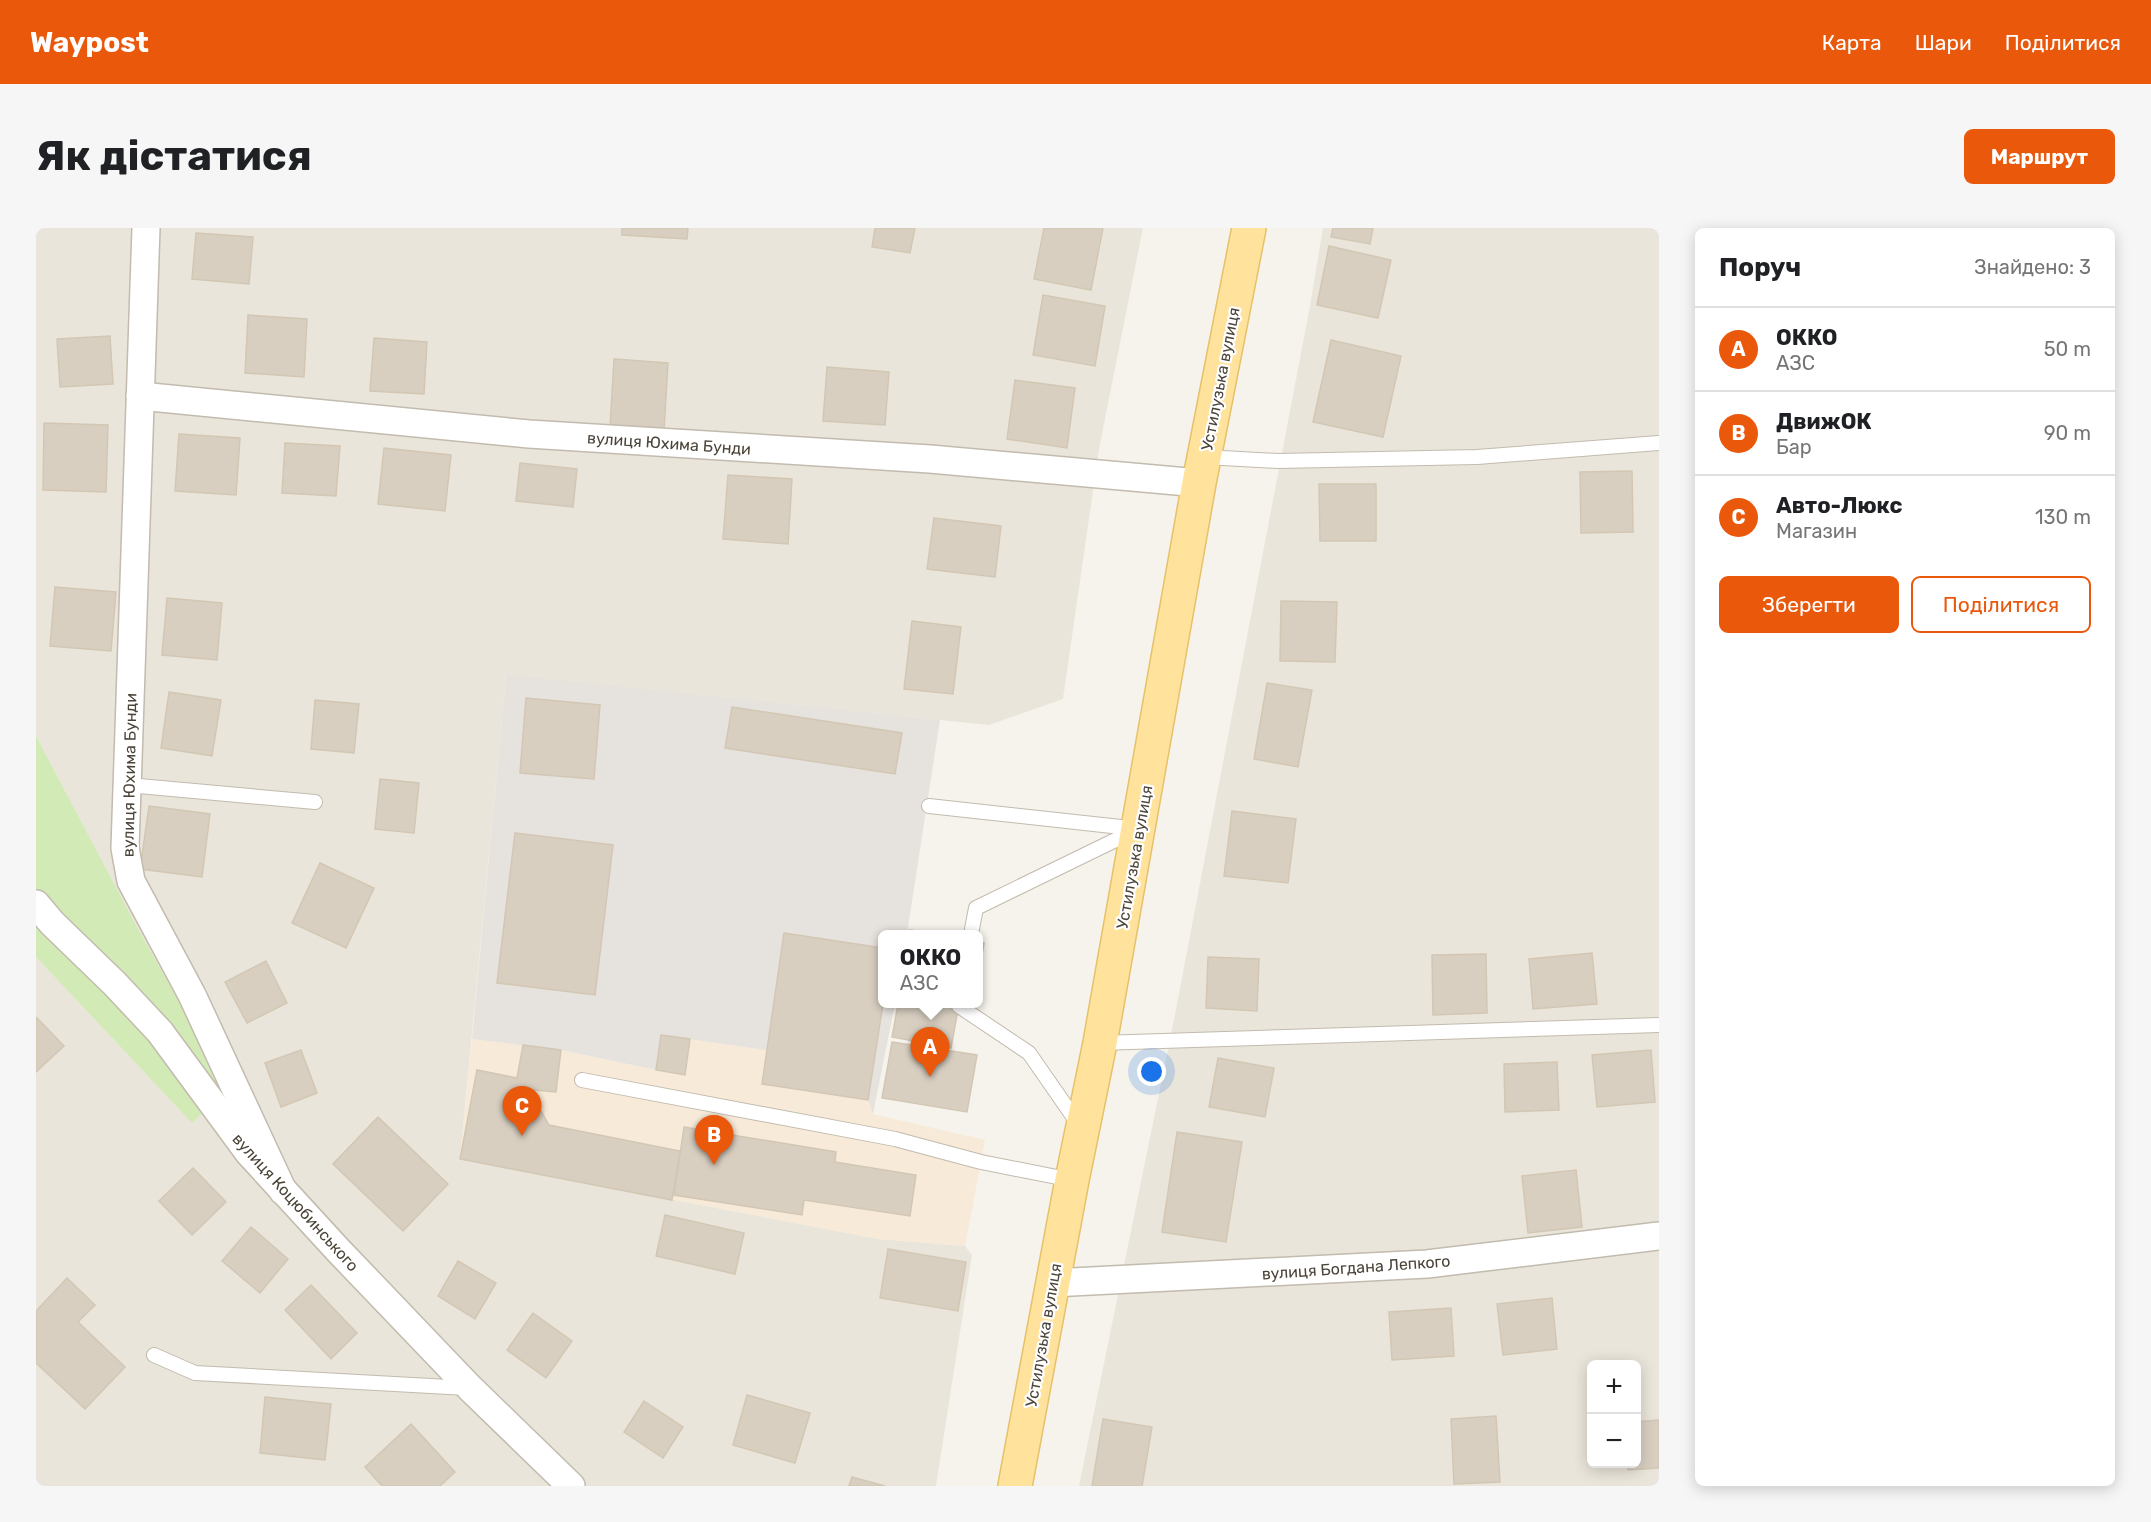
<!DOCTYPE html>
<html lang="uk">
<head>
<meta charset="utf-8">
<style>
  :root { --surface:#fff; --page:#f6f6f6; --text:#202124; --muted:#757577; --line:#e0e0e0; --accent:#ea580c }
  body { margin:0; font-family:Rubik,sans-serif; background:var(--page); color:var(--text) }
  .controls { position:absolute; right:18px; bottom:18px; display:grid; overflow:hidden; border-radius:9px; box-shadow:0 3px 15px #0003 }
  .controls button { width:54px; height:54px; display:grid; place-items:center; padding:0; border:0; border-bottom:2px solid var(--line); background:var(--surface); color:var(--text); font:30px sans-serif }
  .you { position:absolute; left:1116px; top:844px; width:21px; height:21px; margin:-15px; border:4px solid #fff; border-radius:50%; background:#1a73e8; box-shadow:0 0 0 9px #1a73e833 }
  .badge { display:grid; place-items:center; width:39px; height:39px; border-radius:50%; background:var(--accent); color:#fff; font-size:20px; font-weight:700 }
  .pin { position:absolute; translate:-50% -50px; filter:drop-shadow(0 2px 3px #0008) }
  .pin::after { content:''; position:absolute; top:32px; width:21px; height:18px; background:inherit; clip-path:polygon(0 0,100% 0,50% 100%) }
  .popup { position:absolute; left:842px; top:702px; width:105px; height:78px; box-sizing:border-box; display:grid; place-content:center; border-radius:9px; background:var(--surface); filter:drop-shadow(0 2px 4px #0005); font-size:20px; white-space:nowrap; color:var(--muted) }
  .popup b { font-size:22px; color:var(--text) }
  .popup::after { content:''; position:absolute; left:50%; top:100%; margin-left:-12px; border:12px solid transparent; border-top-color:var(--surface) }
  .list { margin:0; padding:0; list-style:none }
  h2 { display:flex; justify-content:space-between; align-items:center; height:78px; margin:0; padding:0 24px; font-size:26px }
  h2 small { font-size:20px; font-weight:400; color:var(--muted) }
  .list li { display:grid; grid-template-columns:39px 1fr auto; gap:18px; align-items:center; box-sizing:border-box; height:84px; padding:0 24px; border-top:2px solid var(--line) }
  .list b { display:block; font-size:22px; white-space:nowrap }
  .list p { margin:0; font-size:20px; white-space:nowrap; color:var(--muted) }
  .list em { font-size:20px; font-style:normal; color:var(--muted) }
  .actions { display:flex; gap:12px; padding:18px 24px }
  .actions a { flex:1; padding:14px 0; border:2px solid var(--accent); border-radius:9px; text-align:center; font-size:21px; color:var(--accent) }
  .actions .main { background:var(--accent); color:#fff }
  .map { position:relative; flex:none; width:1623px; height:1258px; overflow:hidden; border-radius:9px }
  header { display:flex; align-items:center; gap:36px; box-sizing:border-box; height:84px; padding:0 30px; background:var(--accent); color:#fff }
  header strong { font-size:28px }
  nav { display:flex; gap:33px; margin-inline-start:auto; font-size:21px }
  .intro { display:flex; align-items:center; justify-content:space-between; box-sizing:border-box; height:144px; padding:0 36px }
  h1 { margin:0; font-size:42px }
  .button { padding:15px 27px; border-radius:9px; background:var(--accent); color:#fff; font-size:21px; font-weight:700 }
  main { display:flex; gap:36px; padding:0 36px }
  aside { flex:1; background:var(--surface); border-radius:9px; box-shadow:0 3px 15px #0003 }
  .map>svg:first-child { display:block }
  .residential { fill:#eae5da; fill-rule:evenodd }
  .commercial { fill:#f7ead8 }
  .industrial { fill:#e6e2dd }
  .green { fill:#d2eab5 }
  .building { fill:#d8cfc1; stroke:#d3c7b4; stroke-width:1.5 }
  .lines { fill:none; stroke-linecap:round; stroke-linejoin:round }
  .lane-casing { stroke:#c2bbae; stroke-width:16 }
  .street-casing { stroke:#c2bbae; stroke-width:30 }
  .primary-casing { stroke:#e6c16a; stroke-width:36 }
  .lane { stroke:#fff; stroke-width:14 }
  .street { stroke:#fff; stroke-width:27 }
  .primary { stroke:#ffe39c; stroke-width:33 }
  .labels { text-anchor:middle; stroke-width:4.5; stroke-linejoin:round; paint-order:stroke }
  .street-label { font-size:16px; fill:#4b4439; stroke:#fff }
</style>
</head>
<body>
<header>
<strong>Waypost</strong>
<nav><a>Карта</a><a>Шари</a><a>Поділитися</a></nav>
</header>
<div class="intro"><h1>Як дістатися</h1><a class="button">Маршрут</a></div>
<main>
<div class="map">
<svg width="1623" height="1258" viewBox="0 0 1623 1258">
  <rect width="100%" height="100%" fill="#f6f3ec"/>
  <g class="residential">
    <path d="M0,0H1107L1063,221L1027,471L953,497L470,448L424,931L843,1011L929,1018L936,1027L900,1258H0V729L156,895L192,861L101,699L0,508Z"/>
    <path d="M1287,0H1623V1258H1043L1137,797L1274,78ZM1556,1136H1600V1236H1556Z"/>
  </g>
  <path class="commercial" d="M625,807L730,822L726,856L832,872L837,886L949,912L929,1018L843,1011L424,931L436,811L525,822L619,842Z"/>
  <path class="industrial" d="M470,447L904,492L871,706H846V776H859L837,886L832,872L726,856L730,822L625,807L620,842L525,822L436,811Z"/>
  <path class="green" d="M0,508L101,699L192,861L156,895L0,729Z"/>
  <g class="building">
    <path d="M586,0H652L651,11L586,7Z"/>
    <path d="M839,0H879L874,25L836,19Z"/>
    <path d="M1008,0H1067L1055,62L998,51Z"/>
    <path d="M1297,0H1337L1334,16L1295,9Z"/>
    <path d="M160,5L217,9L213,56L156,51Z"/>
    <path d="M1293,18L1355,32L1342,90L1281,77Z"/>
    <path d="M1007,67L1069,78L1059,138L997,127Z"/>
    <path d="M212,87L271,91L268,149L209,145Z"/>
    <path d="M74,108L77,156L24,159L21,111Z"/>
    <path d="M338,110L391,114L388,166L334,163Z"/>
    <path d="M1295,112L1365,128L1347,209L1277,194Z"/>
    <path d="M578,131L632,135L628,202L574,199Z"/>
    <path d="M791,139L853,144L849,197L787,193Z"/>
    <path d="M979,152L1039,160L1031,220L971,211Z"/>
    <path d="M8,195L72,197L70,264L7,262Z"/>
    <path d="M143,206L204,210L200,267L139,263Z"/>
    <path d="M249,215L304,218L300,268L246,265Z"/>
    <path d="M348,220L415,227L409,283L342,276Z"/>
    <path d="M484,235L541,241L537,279L480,273Z"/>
    <path d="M1596,243L1597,304L1545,305L1544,244Z"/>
    <path d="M692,247L756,251L752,316L687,311Z"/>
    <path d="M1283,256H1340V313H1284Z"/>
    <path d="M898,290L965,298L959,349L891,341Z"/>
    <path d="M19,359L80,364L75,423L14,418Z"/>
    <path d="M131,370L186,375L181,432L126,427Z"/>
    <path d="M1245,373L1301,374L1299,434L1244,433Z"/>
    <path d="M876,393L925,399L917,466L868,461Z"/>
    <path d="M1231,455L1276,462L1262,539L1218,531Z"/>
    <path d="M133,464L185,472L176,528L125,520Z"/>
    <path d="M490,470L564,477L558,551L484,545Z"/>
    <path d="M279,472L323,476L318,525L275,521Z"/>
    <path d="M696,479L866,505L859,546L689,520Z"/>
    <path d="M344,551L383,555L378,605L339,601Z"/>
    <path d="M113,578L174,586L166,649L104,641Z"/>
    <path d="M1196,583L1260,591L1252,655L1188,648Z"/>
    <path d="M479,605L577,617L559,767L461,755Z"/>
    <path d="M284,635L338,660L310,720L256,695Z"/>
    <path d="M874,702L901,706H873Z"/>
    <path d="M748,705L846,720L847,776L832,872L726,856Z"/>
    <path d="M942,714L948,715L942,752Z"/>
    <path d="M1556,725L1561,776L1497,781L1493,731Z"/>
    <path d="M1450,726L1451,785L1397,787L1396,727Z"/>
    <path d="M1172,729L1223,731L1221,783L1170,780Z"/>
    <path d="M230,733L251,775L211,795L189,754Z"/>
    <path d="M862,776H923L915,820L856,809Z"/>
    <path d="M0,789L28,818L0,844Z"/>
    <path d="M625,807L654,811L649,847L620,842Z"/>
    <path d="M856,814L941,827L931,884L846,870Z"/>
    <path d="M487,817L525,822L520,864L497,862L494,881L505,883L513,897L644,923L636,972L424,931L441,842L481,850Z"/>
    <path d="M265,822L281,865L245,879L229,835Z"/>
    <path d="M1615,822L1619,874L1561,879L1556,827Z"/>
    <path d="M1182,830L1238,840L1229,889L1173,879Z"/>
    <path d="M1521,834L1523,882L1469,884L1468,836Z"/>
    <path d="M342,889L412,956L367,1003L297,936Z"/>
    <path d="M648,899L800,924L799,934L880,947L874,988L768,972L766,987L638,967Z"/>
    <path d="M1141,904L1206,914L1190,1014L1126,1004Z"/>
    <path d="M157,940L190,974L156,1007L123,973Z"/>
    <path d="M1540,942L1546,999L1492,1005L1486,948Z"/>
    <path d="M629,987L708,1005L699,1046L620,1028Z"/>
    <path d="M215,999L252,1031L224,1065L186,1033Z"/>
    <path d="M852,1021L930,1034L922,1083L844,1070Z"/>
    <path d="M422,1033L460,1055L439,1091L402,1068Z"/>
    <path d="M31,1050L59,1077L42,1094L89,1139L49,1181L0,1135V1083Z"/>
    <path d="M275,1057L321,1105L295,1131L249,1082Z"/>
    <path d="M1516,1070L1521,1121L1467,1127L1461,1076Z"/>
    <path d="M1415,1080L1418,1128L1356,1132L1353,1084Z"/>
    <path d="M497,1085L536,1113L510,1150L471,1122Z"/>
    <path d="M711,1167L774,1185L759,1235L697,1217Z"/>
    <path d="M229,1169L295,1176L289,1232L224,1225Z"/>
    <path d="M608,1173L647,1199L627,1230L588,1204Z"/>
    <path d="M1460,1188L1464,1254L1418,1256L1415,1191Z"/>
    <path d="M1067,1191L1116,1199L1106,1258H1056Z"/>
    <path d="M1623,1192V1240L1592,1242L1591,1236H1600V1194Z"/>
    <path d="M375,1196L419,1244L404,1258H346L329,1239Z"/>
    <path d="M816,1249L849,1258H813Z"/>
  </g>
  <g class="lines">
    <defs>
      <g id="lane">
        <path d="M1168,229L1242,233L1441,229L1623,215"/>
        <path d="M92,557L279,574"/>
        <path d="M893,578L1103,601"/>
        <path d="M935,706L940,680L1098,603"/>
        <path d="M923,776V778L993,825L1043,897"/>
        <path d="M1064,815L1623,797"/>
        <path d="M546,852L859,911L945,934L1036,952"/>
        <path d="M118,1127L159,1145L431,1160"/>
      </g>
      <g id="street">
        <path d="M110,0L89,620L95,653L156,767L247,963"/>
        <path d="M104,168L493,206L894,231L1163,255"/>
        <path d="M0,676L16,695L79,756L124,804L213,925L301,1021L434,1160L535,1258"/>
        <path d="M1016,1055L1391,1036L1623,1008"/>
      </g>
      <path id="primary" d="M979,1258L1036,952L1064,815L1163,255L1213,0"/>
    </defs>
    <use href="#lane" class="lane-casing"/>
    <use href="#street" class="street-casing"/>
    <use href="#primary" class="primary-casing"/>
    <use href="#lane" class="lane"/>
    <use href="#street" class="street"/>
    <use href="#primary" class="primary"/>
  </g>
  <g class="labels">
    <g class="street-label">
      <text transform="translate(1184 151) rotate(-79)" y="6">Устилузька вулиця</text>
      <text transform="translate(633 215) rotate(4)" y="6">вулиця Юхима Бунди</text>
      <text transform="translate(93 547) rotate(-89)" y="6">вулиця Юхима Бунди</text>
      <text transform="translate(1098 629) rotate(-80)" y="6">Устилузька вулиця</text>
      <text transform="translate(260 974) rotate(48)" y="6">вулиця Коцюбинського</text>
      <text transform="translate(1320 1039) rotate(-4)" y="6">вулиця Богдана Лепкого</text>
      <text transform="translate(1007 1107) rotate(-80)" y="6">Устилузька вулиця</text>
    </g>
  </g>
</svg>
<div class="controls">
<button>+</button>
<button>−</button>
</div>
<div class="you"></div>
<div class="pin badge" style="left:894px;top:849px">A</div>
<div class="popup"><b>ОККО</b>АЗС</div>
<div class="pin badge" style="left:678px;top:937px">B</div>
<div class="pin badge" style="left:486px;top:908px">C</div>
</div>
<aside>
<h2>Поруч<small>Знайдено: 3</small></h2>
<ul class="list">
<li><span class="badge">A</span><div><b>ОККО</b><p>АЗС</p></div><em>50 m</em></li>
<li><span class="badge">B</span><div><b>ДвижОК</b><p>Бар</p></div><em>90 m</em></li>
<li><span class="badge">C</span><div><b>Авто-Люкс</b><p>Магазин</p></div><em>130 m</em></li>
</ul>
<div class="actions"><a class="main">Зберегти</a><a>Поділитися</a></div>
</aside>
</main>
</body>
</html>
